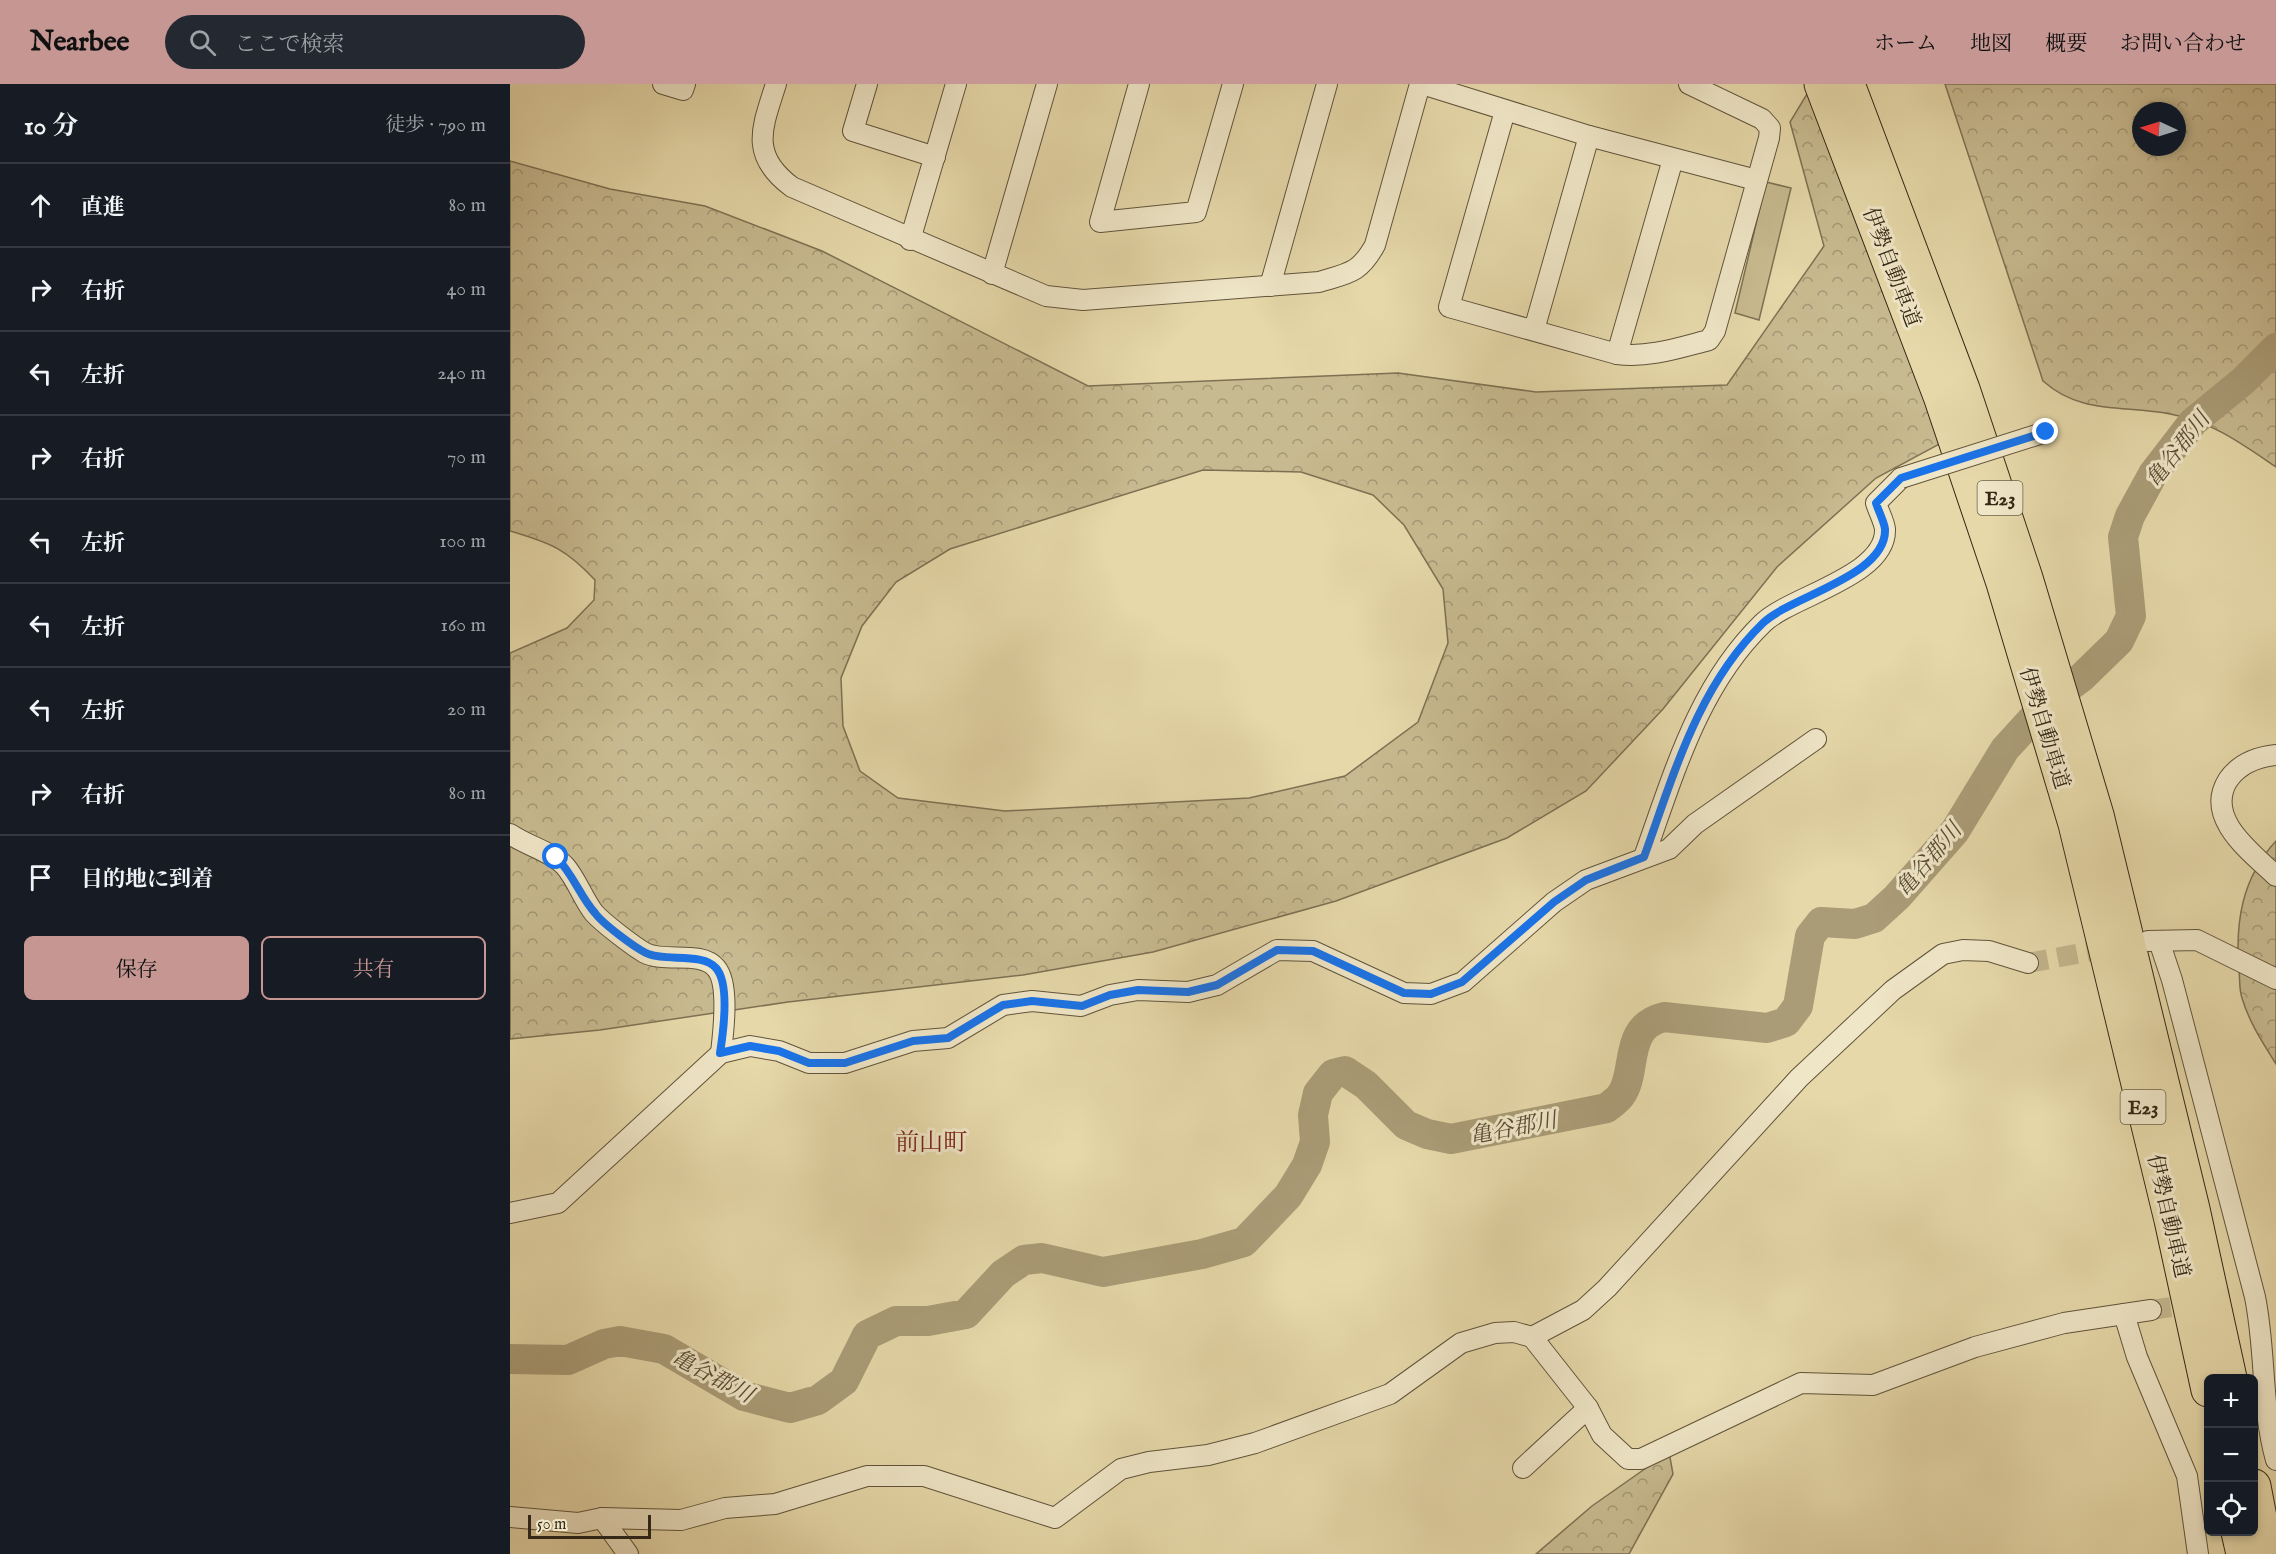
<!DOCTYPE html>
<html lang="ja">
<head>
<meta charset="utf-8">
<style>
  :root { --surface:#171b24; --page:#242831; --text:#f1f3f6; --muted:#9ea1a6; --line:#363941; --accent:#c59692 }
  body { margin:0; font-family:"IM FELL English","Noto Serif JP",serif; background:var(--page); color:var(--text) }
  .controls { position:absolute; right:18px; bottom:18px; display:grid; overflow:hidden; border-radius:9px; box-shadow:0 3px 9px #0003 }
  .controls button { width:54px; height:54px; display:grid; place-items:center; padding:0; border:0; border-bottom:2px solid var(--line); background:var(--surface); color:var(--text); font:30px sans-serif }
  .compass { position:absolute; left:1622px; top:18px; width:54px; height:54px; border-radius:50%; background:var(--surface); box-shadow:0 3px 9px #0003; rotate:274deg }
  .scale { position:absolute; left:18px; bottom:15px; width:123px; box-sizing:border-box; padding-left:6px; border:3px solid #352816; border-top:0; font-size:16px; line-height:21px; white-space:nowrap; color:#352816; -webkit-text-stroke:4px #efe6c7; paint-order:stroke }
  .stop { position:absolute; width:18px; height:18px; margin:-14px; border:4px solid #1a73e8; border-radius:50%; background:#fff }
  .stop.end { background:#1a73e8; border-color:#fff; box-shadow:0 2px 6px #0008 }
  .list { margin:0; padding:0; list-style:none }
  h2 { display:flex; justify-content:space-between; align-items:center; height:78px; margin:0; padding:0 24px; font-size:26px }
  h2 small { font-size:20px; font-weight:400; color:var(--muted) }
  .list li { display:grid; grid-template-columns:39px 1fr auto; gap:18px; align-items:center; box-sizing:border-box; height:84px; padding:0 24px; border-top:2px solid var(--line) }
  .list b { display:block; font-size:22px; white-space:nowrap }
  .list em { font-size:20px; font-style:normal; color:var(--muted) }
  .actions { display:flex; gap:12px; padding:18px 24px }
  .actions a { flex:1; padding:14px 0; border:2px solid var(--accent); border-radius:9px; text-align:center; font-size:21px; color:var(--accent) }
  .actions .main { background:var(--accent); color:#111 }
  .icon { flex:none; width:33px; height:33px; fill:none; stroke:currentColor; stroke-width:2; stroke-linecap:round; stroke-linejoin:round }
  .map { position:relative; flex:none; width:1766px; height:1470px; overflow:hidden }
  header { display:flex; align-items:center; gap:36px; box-sizing:border-box; height:84px; padding:0 30px; background:var(--accent); color:#111 }
  header strong { font-size:28px }
  nav { display:flex; gap:33px; margin-inline-start:auto; font-size:21px }
  .search { width:420px; height:54px; background:var(--page); display:flex; align-items:center; gap:15px; box-sizing:border-box; padding:0 21px; border-radius:33px; color:var(--muted); font-size:22px }
  main { display:flex }
  aside { flex:1; background:var(--surface) }
  .map>svg:first-child { display:block }
  .forest { fill:url(#forest-crowns); stroke:#7e7153; stroke-width:1.5; fill-rule:evenodd }
  .park { fill:#c8ba90; stroke:#7e7153; stroke-width:1.5 }
  .lines { fill:none; stroke-linecap:round; stroke-linejoin:round }
  .river { stroke:#aa9c77; stroke-width:30 }
  .street-tunnel { stroke:#c3b58c; stroke-width:20; stroke-dasharray:20 10; stroke-linecap:butt }
  .street-casing { stroke:#61543b; stroke-width:22 }
  .highway-casing { stroke:#352816; stroke-width:35 }
  .street { stroke:#efe6c7; stroke-width:20 }
  .highway { stroke:#e6d8a9; stroke-width:33 }
  .street-bridge-casing { stroke:#61543b; stroke-width:22; stroke-linecap:butt }
  .street-bridge { stroke:#efe6c7; stroke-width:20 }
  .route { stroke:#1a73e8; stroke-width:8 }
  .labels { text-anchor:middle; stroke-width:6; stroke-linejoin:round; paint-order:stroke }
  .shield { fill:#efe6c7; stroke:#6d614b; stroke-width:1.5 }
  .shield-label { font-size:20px; font-weight:bold; fill:#352816 }
  .street-label { font-size:21px; fill:#352816; stroke:#efe6c7 }
  .water-label { font-size:22px; font-style:italic; fill:#584b33; stroke:#efe6c7 }
  .quarter-label { font-size:24px; fill:#7a1f14; stroke:#efe6c7 }
</style>
</head>
<body>
<header>
<strong>Nearbee</strong>
<div class="search"><svg class="icon" aria-label="search" viewBox="0 0 24 24"><circle cx="10" cy="10" r="6"/><path d="M15 15l6 6"/></svg>ここで検索</div>
<nav><a>ホーム</a><a>地図</a><a>概要</a><a>お問い合わせ</a></nav>
</header>
<main>
<aside>
<h2>10 分<small>徒歩 · 790 m</small></h2>
<ul class="list">
<li><svg class="icon" aria-label="ahead" viewBox="0 0 24 24"><path d="M12 20V5M6 11l6-6 6 6"/></svg><div><b>直進</b></div><em>80 m</em></li>
<li><svg class="icon" aria-label="right" viewBox="0 0 24 24"><path d="M7 20v-9h11M14 6l5 5-5 5"/></svg><div><b>右折</b></div><em>40 m</em></li>
<li><svg class="icon" aria-label="left" viewBox="0 0 24 24"><path d="M17 20v-9H6M10 6l-5 5 5 5"/></svg><div><b>左折</b></div><em>240 m</em></li>
<li><svg class="icon" aria-label="right" viewBox="0 0 24 24"><path d="M7 20v-9h11M14 6l5 5-5 5"/></svg><div><b>右折</b></div><em>70 m</em></li>
<li><svg class="icon" aria-label="left" viewBox="0 0 24 24"><path d="M17 20v-9H6M10 6l-5 5 5 5"/></svg><div><b>左折</b></div><em>100 m</em></li>
<li><svg class="icon" aria-label="left" viewBox="0 0 24 24"><path d="M17 20v-9H6M10 6l-5 5 5 5"/></svg><div><b>左折</b></div><em>160 m</em></li>
<li><svg class="icon" aria-label="left" viewBox="0 0 24 24"><path d="M17 20v-9H6M10 6l-5 5 5 5"/></svg><div><b>左折</b></div><em>20 m</em></li>
<li><svg class="icon" aria-label="right" viewBox="0 0 24 24"><path d="M7 20v-9h11M14 6l5 5-5 5"/></svg><div><b>右折</b></div><em>80 m</em></li>
<li><svg class="icon" aria-label="arrive" viewBox="0 0 24 24"><path d="M6 21V4h12l-3 4 3 4H6"/></svg><div><b>目的地に到着</b></div></li>
</ul>
<div class="actions"><a class="main">保存</a><a>共有</a></div>
</aside>
<div class="map">
<svg width="1766" height="1470" viewBox="0 0 1766 1470">
  <defs>
    <pattern id="forest-crowns" width="20" height="18" patternUnits="userSpaceOnUse" patternTransform="scale(1.5)"><rect width="20" height="18" fill="#c8ba90"/><path d="M2 6a3 3 0 1 1 6 0M12 15a3 3 0 1 1 6 0" fill="none" stroke="#a39775"/></pattern>
  </defs>
  <rect width="100%" height="100%" fill="#e6d8a9"/>
  <filter id="stains"><feTurbulence type="fractalNoise" baseFrequency=".00333" numOctaves="4"/><feColorMatrix values="0 0 0 0 .2 0 0 0 0 .09 0 0 0 0 .02 0 0 0 .5 -.17"/></filter>
  <radialGradient id="worn" r=".72"><stop offset=".6" stop-color="#630" stop-opacity="0"/><stop offset="1" stop-color="#630" stop-opacity=".3"/></radialGradient>
  <g class="forest">
    <path d="M1303,0L1437,356L1366,394L1267,483L1153,625L1076,707L997,754L826,817L643,868L513,891L278,918L90,946L0,955V569L57,544L84,516L85,496C56,465 41,459 0,447V77L100,105L195,122L312,167L578,302L888,289L1026,308L1217,301L1314,162L1280,38ZM693,386L791,388L863,411L894,441L933,505L938,559L908,638L835,692L739,714L495,727L388,714L350,687L333,642L331,594L352,542L386,498L440,465Z"/>
    <path d="M1435,0H1766V383C1732,360 1701,337 1660,330C1614,321 1571,331 1533,297ZM1631,27H1667V63H1631Z"/>
    <path d="M1766,757V980C1753,959 1739,938 1732,914C1729,906 1730,895 1729,886C1725,838 1732,794 1766,757Z"/>
    <path d="M1159,1368L1163,1390L1119,1470H1026L1082,1422Z"/>
  </g>
  <path class="park" d="M1256,98L1281,104L1249,236L1225,229Z"/>
  <g class="lines">
    <path class="river" d="M0,1275L58,1276L94,1260L110,1257L154,1265L234,1312L280,1324L308,1316L334,1297L357,1251L386,1237H418L456,1230L493,1190L514,1176L532,1174L593,1188L692,1170L734,1158L778,1112L797,1081L805,1058L803,1031L808,1009L823,990L835,987L856,1001L896,1041L917,1050L941,1055L1097,1024C1101,1020 1108,1016 1111,1011C1128,988 1112,943 1154,933L1257,944L1276,938L1288,922L1300,852L1311,838L1345,840L1364,834L1387,813L1445,747L1495,665L1537,619L1571,594L1609,557L1621,532L1613,453L1620,432L1643,390L1683,338L1733,297L1766,264"/>
    <g class="street-tunnel">
      <path d="M1518,879L1604,863"/>
      <path d="M1641,1226L1728,1213"/>
    </g>
    <defs>
      <g id="street">
        <path d="M153,0L173,6L175,0"/>
        <path d="M266,0C252,44 239,71 282,103L536,212L573,216L809,198C838,189 849,190 865,161L910,0"/>
        <path d="M357,0L343,47L425,73"/>
        <path d="M629,0L590,138L686,128L723,0"/>
        <path d="M912,0L1079,52L1246,96"/>
        <path d="M995,27L939,223L1107,270C1139,274 1168,264 1199,256L1205,247L1259,54L1260,44L1252,35L1179,0"/>
        <path d="M400,156L446,0"/>
        <path d="M482,190L537,0"/>
        <path d="M760,202L817,0"/>
        <path d="M1024,246L1079,52"/>
        <path d="M1107,270L1163,75"/>
        <path d="M1766,671C1747,673 1729,680 1718,696C1694,734 1741,768 1766,792"/>
        <path d="M0,750C17,762 41,767 55,782C67,796 73,815 84,829C93,839 123,862 135,869C155,879 191,866 206,884C220,900 213,950 211,969"/>
        <path d="M1134,773C1164,690 1188,602 1253,539C1281,512 1377,492 1375,445C1374,437 1368,426 1366,419L1391,394"/>
        <path d="M1638,857L1687,856L1766,895"/>
        <path d="M1649,857L1662,896L1745,1213C1756,1267 1751,1323 1766,1376"/>
        <path d="M0,1129L48,1119L211,969L240,962L269,967L299,979H335L403,957L438,954L493,921L522,917L571,922L600,911L628,906L678,908L707,901L767,866L803,867L894,909L921,910L953,898L1044,818L1076,796L1159,765L1185,740L1306,655"/>
        <path d="M1614,1230L1627,1273L1677,1392L1688,1470"/>
        <path d="M1022,1253L1073,1226L1097,1204L1289,994L1383,906L1433,870L1453,866L1479,867L1518,879"/>
        <path d="M1013,1384L1078,1324"/>
        <path d="M0,1433L68,1439L92,1434L171,1436L215,1424L265,1420L357,1392H414L545,1434L611,1385L639,1378L698,1371L745,1359L880,1310L951,1259L985,1249L1004,1248L1022,1253L1078,1324L1092,1351L1118,1375H1131L1291,1299L1363,1301L1465,1263L1554,1239L1641,1226"/>
        <path d="M92,1434L118,1470"/>
      </g>
      <g id="highway">
        <path d="M1311,0L1430,312L1493,499L1565,740L1661,1136L1698,1306"/>
        <path d="M1338,0L1453,305L1516,494L1587,731L1683,1125L1720,1294"/>
        <path d="M1744,1402L1757,1470"/>
        <path d="M1728,1448L1733,1470"/>
      </g>
    </defs>
    <use href="#street" class="street-casing"/>
    <use href="#highway" class="highway-casing"/>
    <use href="#street" class="street"/>
    <use href="#highway" class="highway"/>
    <defs>
      <path id="street-bridge" d="M1391,394L1536,348"/>
    </defs>
    <use href="#street-bridge" class="street-bridge-casing"/>
    <use href="#street-bridge" class="street-bridge"/>
  </g>
  <g class="lines">
    <path class="route" d="M46,773C63,790 70,812 85,829C93,840 124,863 136,869C154,878 193,868 206,884C220,900 213,950 210,969L240,962L269,967L299,979H335L403,957L438,954L493,921L522,917L572,922L600,911L628,906L678,908L707,901L767,866L803,867L894,909L921,910L952,898L1044,818L1076,796L1134,773C1164,690 1188,602 1253,539C1281,512 1377,492 1375,445C1374,437 1368,426 1366,419L1391,394L1536,348"/>
  </g>
  <g class="labels">
    <g class="shield">
      <rect x="1467.5" y="397" width="45" height="34" rx="4.5"/>
      <rect x="1610.5" y="1006" width="45" height="34" rx="4.5"/>
    </g>
    <g class="shield-label">
      <text x="1490" y="421">E23</text>
      <text x="1633" y="1030">E23</text>
    </g>
    <g class="street-label">
      <text transform="translate(1382 183) rotate(69)" y="7">伊勢自動車道</text>
      <text transform="translate(1535 644) rotate(73)" y="7">伊勢自動車道</text>
      <text transform="translate(1659 1132) rotate(77)" y="7">伊勢自動車道</text>
    </g>
    <g class="water-label">
      <text transform="translate(1667 365) rotate(-52)" y="8">亀谷郡川</text>
      <text transform="translate(1418 775) rotate(-50)" y="8">亀谷郡川</text>
      <text transform="translate(1003 1043) rotate(-11)" y="8">亀谷郡川</text>
      <text transform="translate(203 1291) rotate(28)" y="8">亀谷郡川</text>
    </g>
    <g class="quarter-label">
      <text x="421" y="1066">前山町</text>
    </g>
  </g>
  <rect width="100%" height="100%" filter="url(#stains)"/>
  <rect width="100%" height="100%" fill="url(#worn)"/>
</svg>
<div class="controls">
<button>+</button>
<button>−</button>
<button><svg class="icon" aria-label="locate" viewBox="0 0 24 24"><circle cx="12" cy="12" r="6"/><path d="M12 2v4M12 18v4M2 12h4M18 12h4"/></svg></button>
</div>
<svg class="compass" viewBox="-18 -18 36 36"><path d="M0-13l5 13h-10z" fill="#e53935"/><path d="M0 13l5-13h-10z" fill="#9ea1a6"/></svg>
<div class="scale">50 m</div>
<div class="stop" style="left:46px;top:773px"></div>
<div class="stop end" style="left:1536px;top:348px"></div>
</div>
</main>
</body>
</html>
